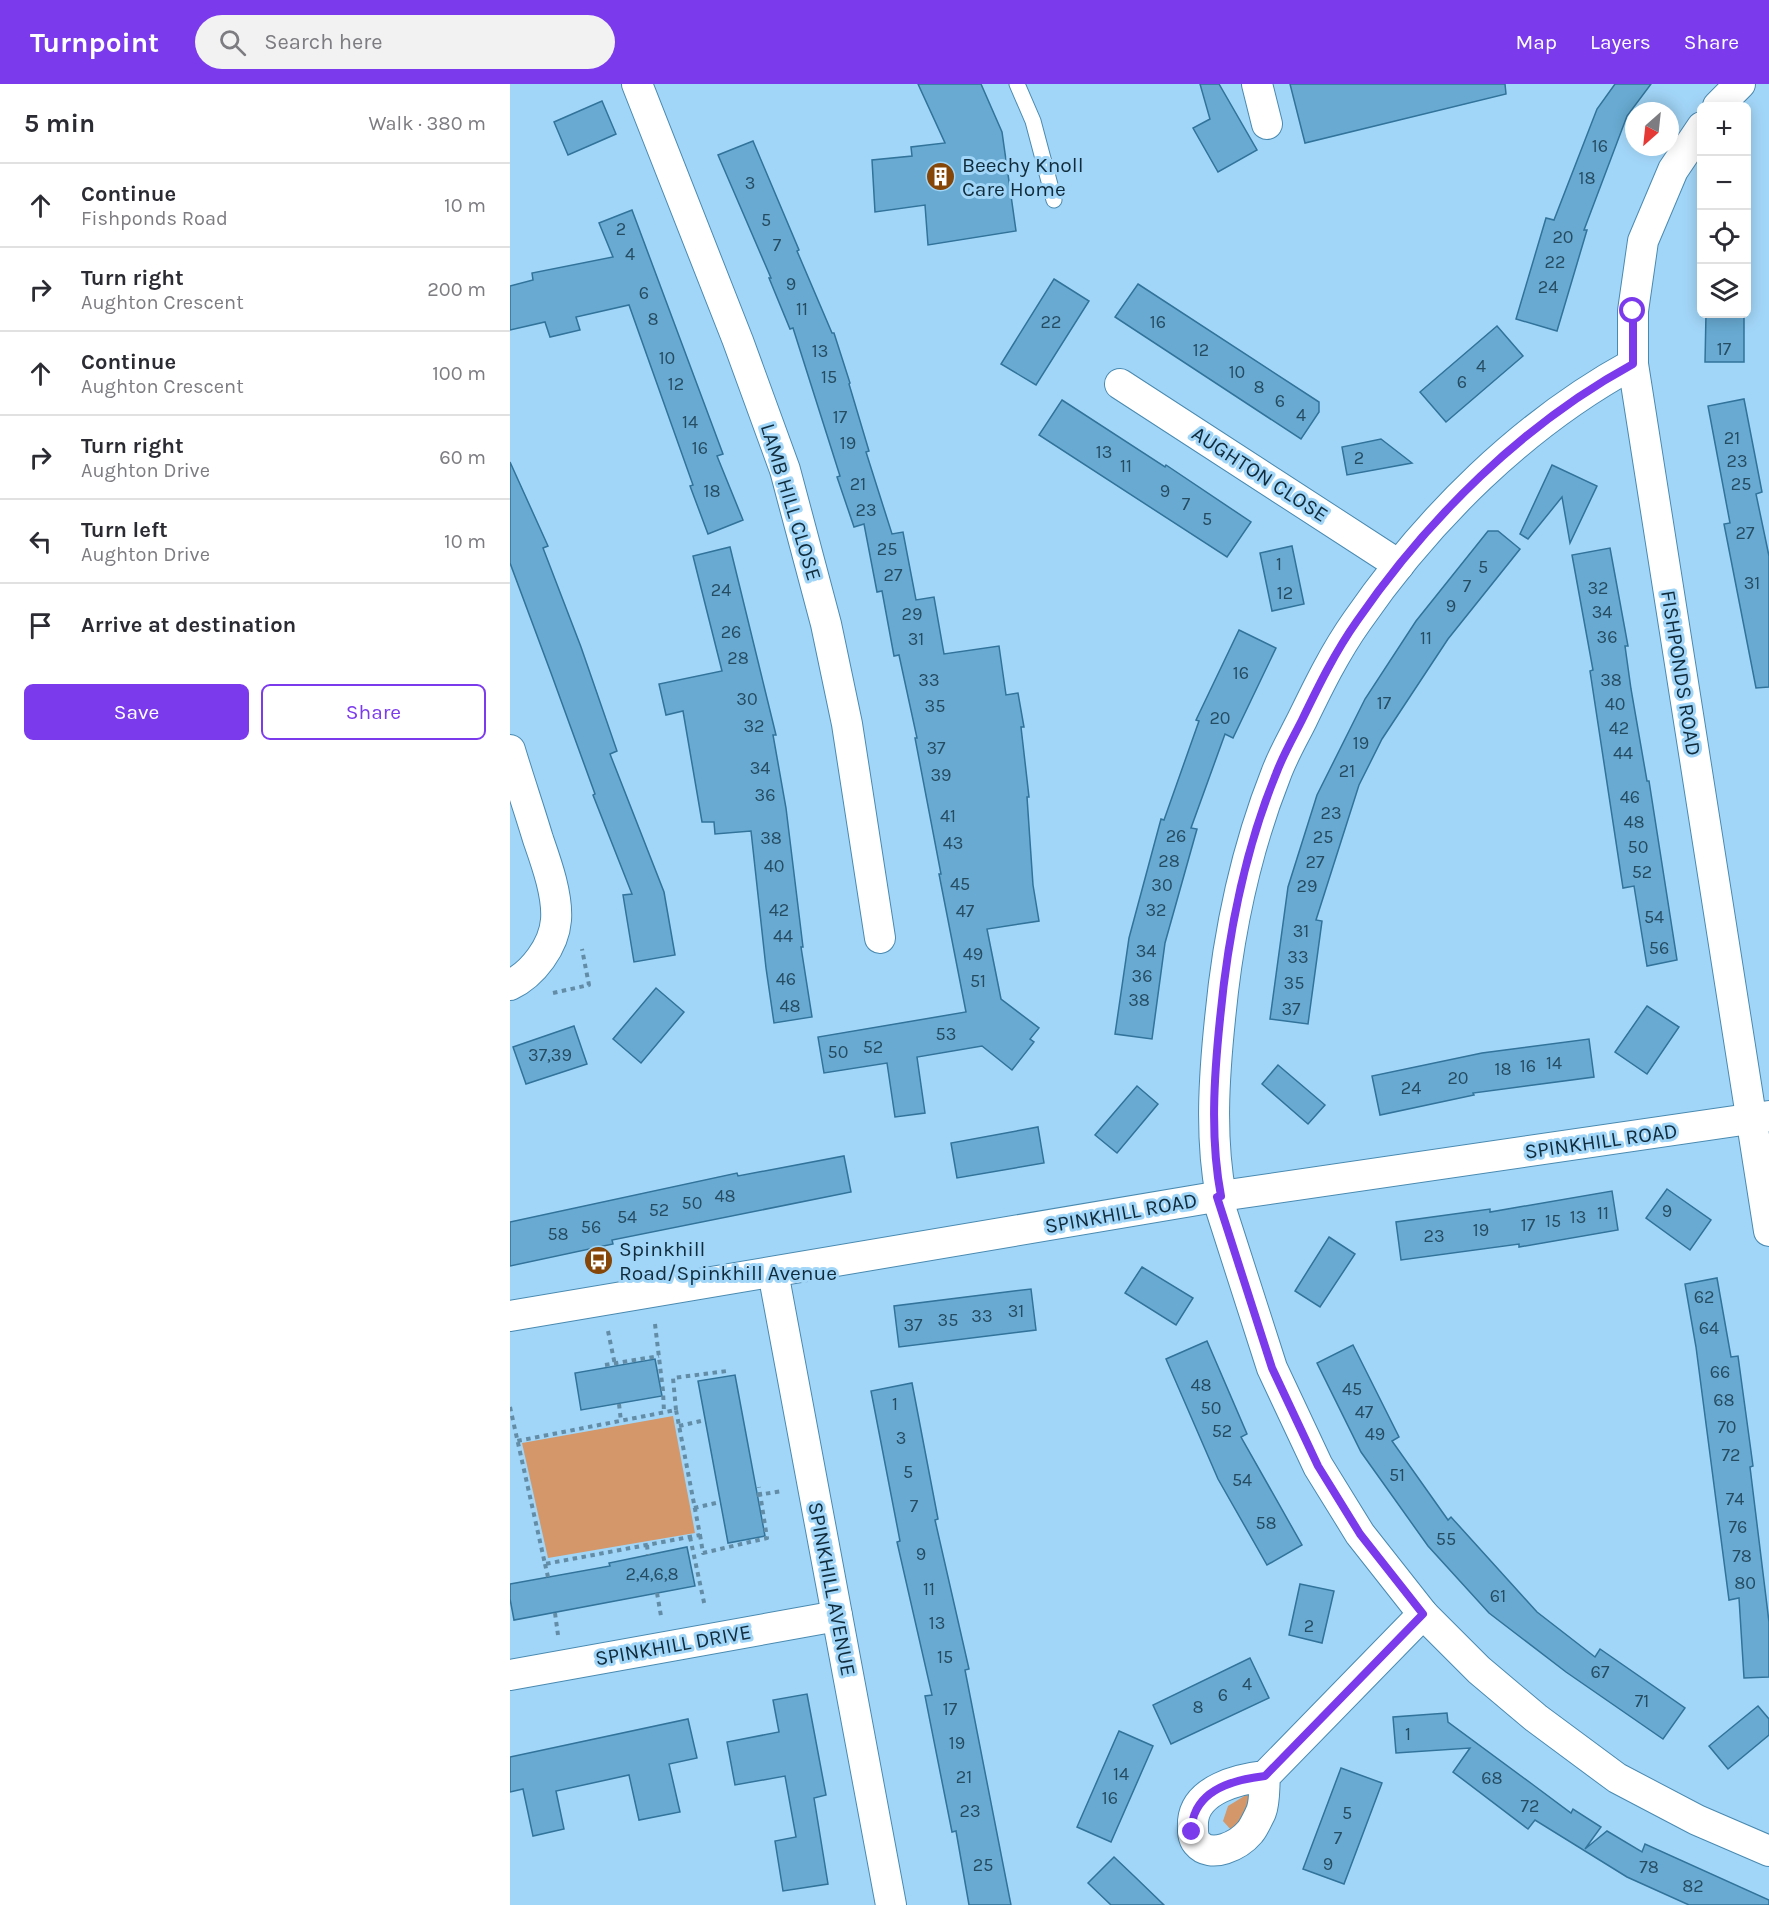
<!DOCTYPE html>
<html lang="en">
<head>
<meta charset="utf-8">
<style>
  :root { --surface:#fff; --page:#f2f2f3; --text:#2b2b33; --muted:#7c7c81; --line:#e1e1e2; --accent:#7c3aed }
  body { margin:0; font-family:Karla,sans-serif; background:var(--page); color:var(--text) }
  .controls { position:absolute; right:18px; top:18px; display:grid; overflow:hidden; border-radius:9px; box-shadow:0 3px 15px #0003 }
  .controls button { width:54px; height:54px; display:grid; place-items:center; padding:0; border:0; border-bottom:2px solid var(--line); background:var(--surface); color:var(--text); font:30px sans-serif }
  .compass { position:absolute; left:1115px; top:18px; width:54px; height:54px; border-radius:50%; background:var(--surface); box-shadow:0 3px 15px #0003; rotate:207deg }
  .stop { position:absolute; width:18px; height:18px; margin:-14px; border:4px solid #7c3aed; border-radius:50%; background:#fff }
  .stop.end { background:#7c3aed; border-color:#fff; box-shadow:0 2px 6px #0008 }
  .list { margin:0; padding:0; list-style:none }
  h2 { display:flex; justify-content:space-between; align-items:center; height:78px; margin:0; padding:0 24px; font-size:26px }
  h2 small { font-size:20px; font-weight:400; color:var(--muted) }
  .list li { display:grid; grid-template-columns:39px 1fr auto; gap:18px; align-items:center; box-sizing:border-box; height:84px; padding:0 24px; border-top:2px solid var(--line) }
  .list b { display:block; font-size:22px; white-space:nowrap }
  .list p { margin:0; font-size:20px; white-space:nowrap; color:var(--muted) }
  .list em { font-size:20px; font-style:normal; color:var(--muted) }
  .actions { display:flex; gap:12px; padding:18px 24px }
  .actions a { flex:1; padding:14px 0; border:2px solid var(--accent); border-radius:9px; text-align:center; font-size:21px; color:var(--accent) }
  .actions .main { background:var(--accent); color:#fff }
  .icon { flex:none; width:33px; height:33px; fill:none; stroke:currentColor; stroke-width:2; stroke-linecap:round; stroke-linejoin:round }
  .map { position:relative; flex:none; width:1259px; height:1821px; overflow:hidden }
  header { display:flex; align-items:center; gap:36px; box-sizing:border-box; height:84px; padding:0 30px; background:var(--accent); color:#fff }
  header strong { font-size:28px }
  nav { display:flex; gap:33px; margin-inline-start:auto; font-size:21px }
  .search { width:420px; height:54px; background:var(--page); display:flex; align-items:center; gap:15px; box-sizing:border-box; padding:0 21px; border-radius:33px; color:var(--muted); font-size:22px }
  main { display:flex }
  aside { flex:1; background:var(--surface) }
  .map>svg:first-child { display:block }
  .green { fill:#d3976a }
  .building { fill:#68aad2; stroke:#31739a; stroke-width:1.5 }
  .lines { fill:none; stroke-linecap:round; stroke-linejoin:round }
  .service-casing { stroke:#498ab1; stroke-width:17 }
  .minor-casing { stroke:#498ab1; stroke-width:32 }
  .path { stroke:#638da7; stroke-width:4; stroke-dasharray:4.5 4.5; stroke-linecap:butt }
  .service { stroke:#fff; stroke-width:15 }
  .minor { stroke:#fff; stroke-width:30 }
  .route { stroke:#7c3aed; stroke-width:8 }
  .labels { text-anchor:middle; stroke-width:6; stroke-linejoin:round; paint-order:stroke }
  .number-label { font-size:18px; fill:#264c62 }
  .poi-label { font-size:21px; fill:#102c3c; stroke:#a2d6f8; text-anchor:start }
  .street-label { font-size:21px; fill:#102c3c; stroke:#a2d6f8 }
</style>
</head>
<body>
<header>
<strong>Turnpoint</strong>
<div class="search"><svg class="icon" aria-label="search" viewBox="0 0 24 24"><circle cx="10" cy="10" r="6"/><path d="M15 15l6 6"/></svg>Search here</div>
<nav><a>Map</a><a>Layers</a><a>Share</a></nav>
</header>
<main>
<aside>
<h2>5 min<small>Walk · 380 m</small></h2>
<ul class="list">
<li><svg class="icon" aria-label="ahead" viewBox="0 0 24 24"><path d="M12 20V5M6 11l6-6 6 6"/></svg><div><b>Continue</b><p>Fishponds Road</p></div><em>10 m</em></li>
<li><svg class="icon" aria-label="right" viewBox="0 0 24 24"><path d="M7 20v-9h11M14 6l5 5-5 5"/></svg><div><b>Turn right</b><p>Aughton Crescent</p></div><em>200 m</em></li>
<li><svg class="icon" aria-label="ahead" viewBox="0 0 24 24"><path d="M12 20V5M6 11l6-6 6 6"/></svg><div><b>Continue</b><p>Aughton Crescent</p></div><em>100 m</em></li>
<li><svg class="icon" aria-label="right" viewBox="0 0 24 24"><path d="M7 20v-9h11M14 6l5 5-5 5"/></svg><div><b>Turn right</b><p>Aughton Drive</p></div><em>60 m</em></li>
<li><svg class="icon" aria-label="left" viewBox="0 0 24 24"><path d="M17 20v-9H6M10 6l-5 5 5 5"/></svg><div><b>Turn left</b><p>Aughton Drive</p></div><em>10 m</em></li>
<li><svg class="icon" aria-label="arrive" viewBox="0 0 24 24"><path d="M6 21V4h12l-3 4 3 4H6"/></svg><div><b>Arrive at destination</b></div></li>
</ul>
<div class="actions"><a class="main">Save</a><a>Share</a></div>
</aside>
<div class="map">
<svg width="1259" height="1821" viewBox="0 0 1259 1821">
  <rect width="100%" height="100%" fill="#a2d6f8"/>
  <g class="green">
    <path d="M163,1332L185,1449L38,1474L12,1359Z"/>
    <path d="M736,1711L748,1713L722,1747L713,1737L718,1722Z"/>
  </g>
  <g class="building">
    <path d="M408,0H471L492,48L506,147L418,161L415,121L365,128L362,76L402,72L401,63L435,59Z"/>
    <path d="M690,0H709L747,66L708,88L683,44L700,35Z"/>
    <path d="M780,0H995L996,10L795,59Z"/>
    <path d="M1105,0H1141L1117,32L1074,146H1077L1047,247L1006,235L1036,134L1044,136L1087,25Z"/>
    <path d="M92,17L106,50L58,71L44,38Z"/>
    <path d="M243,57L289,166L287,167L322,249H324L340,299L339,300L359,367L356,368L382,450L393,448L406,516L424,513L434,570L489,562L496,611L508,609L514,643H511L519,713H517L523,801L529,837L477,845L491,915L529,944L520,955L524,958L502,986L472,962L407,973L415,1029L385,1033L377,979L314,989L308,953L456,928L429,790H431L405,654H407L389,571L384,572L372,507L367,508L354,440L344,443L327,393L330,392L317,351L283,244L280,245L259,194H261L208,71Z"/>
    <path d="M122,126L213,370L207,372L233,436L198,450L180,402L183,401L119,221L66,233L70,246L40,253L35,238L0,246V202L23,196L22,189L103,173L89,139Z"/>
    <path d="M544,195L579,217L526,301L491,280Z"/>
    <path d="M628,200L809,318V328L791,355L605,233Z"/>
    <path d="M1196,230H1234V278H1195Z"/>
    <path d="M987,242L1013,272L936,338L910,308Z"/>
    <path d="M1234,315L1252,408L1246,410L1259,472V603L1246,604L1214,440L1220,439L1198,322Z"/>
    <path d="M552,316L655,383L656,381L741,438L717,473L529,351Z"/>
    <path d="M871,355L902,379L837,391L832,363Z"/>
    <path d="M0,378L38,462L33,464L71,563L107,667L100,670L154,808L165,871L124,878L113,811L122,810L83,711L85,710L41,589L0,479Z"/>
    <path d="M1042,381L1087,402L1060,459L1052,413L1018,455L1010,450Z"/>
    <path d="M978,447H988L1010,465L938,555L872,655L849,701L806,836L812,837L798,940L760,935L778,803L807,711L855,615L906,537Z"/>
    <path d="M782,462L794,520L762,527L750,469Z"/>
    <path d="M220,463L266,651H263L276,724L293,863H291L302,933L264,939L256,884L241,747L205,750L204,738H192L173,627L156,631L149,600L212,587L183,472Z"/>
    <path d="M1100,464L1118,562H1115L1121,605L1137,697H1139L1167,876L1137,882L1124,802L1113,804L1080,587L1083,586L1062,471Z"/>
    <path d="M729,546L766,564L723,654L715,650L681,744L687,745L655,859L642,955L605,950L619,854L651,735L654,736L689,637L686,636Z"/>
    <path d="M146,904L174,928L131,979L103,955Z"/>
    <path d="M1137,922L1169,943L1137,990L1105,968Z"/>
    <path d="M64,942L77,980L16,1000L3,963Z"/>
    <path d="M1079,955L1084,993L963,1009L964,1011L870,1031L862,992L972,969Z"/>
    <path d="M768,981L815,1021L798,1040L752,1000Z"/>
    <path d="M627,1002L648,1020L607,1069L585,1051Z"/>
    <path d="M528,1043L534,1079L447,1094L441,1059Z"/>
    <path d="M334,1072L341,1108L102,1156L103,1160L0,1182V1138L227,1089L228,1092Z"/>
    <path d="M1157,1105L1201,1136L1180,1166L1136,1134Z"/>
    <path d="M1102,1107L1108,1146L1009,1163V1160L891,1176L886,1138L980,1125V1128Z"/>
    <path d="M819,1153L845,1170L810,1223L785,1207Z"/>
    <path d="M632,1183L683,1214L666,1241L615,1209Z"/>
    <path d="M1207,1194L1221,1273L1228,1272L1243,1382L1240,1383L1259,1538V1593L1234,1594L1229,1514L1219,1516L1186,1263L1175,1200Z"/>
    <path d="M521,1205L526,1246L389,1263L384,1222Z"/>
    <path d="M697,1257L737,1350L731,1353L792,1461L757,1481L708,1395L656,1275Z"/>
    <path d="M843,1261L889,1353L882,1357L938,1436L941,1433L1027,1528L1085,1573L1090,1565L1175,1624L1153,1655L1056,1588L979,1529L918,1462L851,1368L807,1279Z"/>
    <path d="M145,1275L152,1312L71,1326L65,1289Z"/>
    <path d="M225,1291L255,1452L218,1459L188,1297Z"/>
    <path d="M402,1299L428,1435L425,1436L459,1585L455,1586L501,1821H459L446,1747L442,1748L415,1612L422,1611L387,1458L390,1457L361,1307Z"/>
    <path d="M177,1463L185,1502L4,1536L0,1515V1500L100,1482L99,1479Z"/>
    <path d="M790,1500L824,1507L812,1559L779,1551Z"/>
    <path d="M740,1574L759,1614L661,1660L643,1621Z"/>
    <path d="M297,1610L316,1711L304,1714L318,1800L273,1807L265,1757L286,1753L275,1692L225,1701L217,1658L269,1648L263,1616Z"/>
    <path d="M1248,1622L1259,1635V1651L1218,1685L1199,1662Z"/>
    <path d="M937,1629L938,1638L1022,1700L1061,1729L1063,1725L1091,1743L1075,1765L1097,1747L1132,1768L1135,1760L1259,1816V1821H1179L1117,1793L1025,1736L1018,1745L943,1688L960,1664L886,1669L883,1633Z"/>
    <path d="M178,1635L187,1674L159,1680L170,1728L129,1736L119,1691L46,1707L54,1745L23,1752L13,1705L0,1708V1673Z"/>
    <path d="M609,1647L643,1662L601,1758L567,1743Z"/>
    <path d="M831,1684L872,1699L834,1800L793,1785Z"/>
    <path d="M604,1773L624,1792L654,1821H601L578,1799Z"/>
  </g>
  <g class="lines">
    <defs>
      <path id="service" d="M507,0L523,37L544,116"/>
      <g id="minor">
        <path d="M127,0L228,257L275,386L316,540L337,640L370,854"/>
        <path d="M747,0L757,40"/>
        <path d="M1208,22L1230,0"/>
        <path d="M1192,43L1163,86L1133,157L1123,227V280L1259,1147"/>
        <path d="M610,300L889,481"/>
        <path d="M0,666C9,696 19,725 28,755C36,778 48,811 46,836C44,862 23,890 0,901"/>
        <path d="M711,1112C700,1054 704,993 710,935C718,851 735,768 766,690C773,671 783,654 792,636C808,603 825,568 847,537C918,434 1013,340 1123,280"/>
        <path d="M707,1113L762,1284L808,1382L850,1450L913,1530L969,1586L1026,1634L1107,1694L1187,1736L1259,1767"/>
        <path d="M263,1188L381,1821"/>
        <path d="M0,1232L711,1112L1259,1032"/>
        <path d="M0,1591L327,1532"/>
        <path d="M755,1692C729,1695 686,1705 683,1737C683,1745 682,1753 687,1759C701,1776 729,1761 740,1748C744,1743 748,1734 751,1728C755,1718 754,1703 755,1692L913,1530"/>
      </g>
    </defs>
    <use href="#service" class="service-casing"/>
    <use href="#minor" class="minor-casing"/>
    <g class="path">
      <path d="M43,909L79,901L72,865"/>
      <path d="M145,1240L153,1307L154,1328"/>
      <path d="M98,1247L105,1281"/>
      <path d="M95,1281L149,1272"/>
      <path d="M109,1320L111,1337"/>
      <path d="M0,1323L35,1480L190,1451L166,1326L7,1357"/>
      <path d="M166,1326L163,1294L217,1287"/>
      <path d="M169,1342L195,1336"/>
      <path d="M247,1411L273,1407"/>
      <path d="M184,1424L210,1418"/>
      <path d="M190,1451L193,1469L257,1454L249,1403"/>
      <path d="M180,1453L195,1523"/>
      <path d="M137,1461L138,1471"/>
      <path d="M35,1480L38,1493"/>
      <path d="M147,1509L151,1532"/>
      <path d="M45,1529L48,1551"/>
    </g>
    <use href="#service" class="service"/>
    <use href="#minor" class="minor"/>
  </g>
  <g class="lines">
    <path class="route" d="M682,1748C683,1743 682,1734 685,1729C696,1702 730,1695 755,1692L913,1530L850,1450L808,1382L762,1284L707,1113L711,1112C700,1054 704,993 710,935C718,851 734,768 766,690C773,671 783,654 792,636C808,603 825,568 847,537C918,434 1013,340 1123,280V227"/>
  </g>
  <defs>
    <symbol id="building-disc" viewBox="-11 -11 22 22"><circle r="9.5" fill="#854607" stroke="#a2d6f8"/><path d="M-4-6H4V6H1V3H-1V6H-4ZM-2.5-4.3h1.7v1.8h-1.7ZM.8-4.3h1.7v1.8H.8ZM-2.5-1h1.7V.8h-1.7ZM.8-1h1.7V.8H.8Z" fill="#fff"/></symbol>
    <symbol id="bus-disc" viewBox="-11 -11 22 22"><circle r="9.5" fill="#854607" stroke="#a2d6f8"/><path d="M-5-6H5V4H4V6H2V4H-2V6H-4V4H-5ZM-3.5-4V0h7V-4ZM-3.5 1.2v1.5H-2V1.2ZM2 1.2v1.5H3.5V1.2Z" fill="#fff"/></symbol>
  </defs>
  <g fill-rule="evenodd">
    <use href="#building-disc" x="414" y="76" width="33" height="33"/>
    <use href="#bus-disc" x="72" y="1160" width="33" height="33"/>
  </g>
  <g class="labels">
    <g class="number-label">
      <text x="1090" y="68">16</text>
      <text x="1077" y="100">18</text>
      <text x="240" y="105">3</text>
      <text x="256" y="142">5</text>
      <text x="111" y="151">2</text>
      <text x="1053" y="159">20</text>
      <text x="267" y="167">7</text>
      <text x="120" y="176">4</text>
      <text x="1045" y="184">22</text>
      <text x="281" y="206">9</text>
      <text x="1038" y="209">24</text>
      <text x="134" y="215">6</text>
      <text x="292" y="231">11</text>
      <text x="143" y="241">8</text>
      <text x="541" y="244">22</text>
      <text x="648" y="244">16</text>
      <text x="1214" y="271">17</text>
      <text x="691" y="272">12</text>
      <text x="310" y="273">13</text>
      <text x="157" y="280">10</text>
      <text x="971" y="288">4</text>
      <text x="727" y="294">10</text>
      <text x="319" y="299">15</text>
      <text x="952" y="304">6</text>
      <text x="166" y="306">12</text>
      <text x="749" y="309">8</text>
      <text x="770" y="323">6</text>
      <text x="791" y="337">4</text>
      <text x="330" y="339">17</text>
      <text x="180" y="344">14</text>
      <text x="1222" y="360">21</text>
      <text x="338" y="365">19</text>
      <text x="190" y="370">16</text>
      <text x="594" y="374">13</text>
      <text x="849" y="380">2</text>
      <text x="1227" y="383">23</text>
      <text x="616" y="388">11</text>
      <text x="348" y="406">21</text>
      <text x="1231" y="406">25</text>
      <text x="202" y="413">18</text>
      <text x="655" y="413">9</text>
      <text x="676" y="426">7</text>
      <text x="356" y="432">23</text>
      <text x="697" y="441">5</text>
      <text x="1235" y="455">27</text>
      <text x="377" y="471">25</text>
      <text x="769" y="486">1</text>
      <text x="973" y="489">5</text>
      <text x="383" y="497">27</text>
      <text x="1242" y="505">31</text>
      <text x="957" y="508">7</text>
      <text x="1088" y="510">32</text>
      <text x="211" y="512">24</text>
      <text x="775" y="515">12</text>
      <text x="941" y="528">9</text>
      <text x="1092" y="534">34</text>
      <text x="402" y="536">29</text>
      <text x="221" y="554">26</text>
      <text x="1097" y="559">36</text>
      <text x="916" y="560">11</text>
      <text x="406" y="561">31</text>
      <text x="228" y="580">28</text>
      <text x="731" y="595">16</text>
      <text x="419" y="602">33</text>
      <text x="1101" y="602">38</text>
      <text x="237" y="621">30</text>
      <text x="874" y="625">17</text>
      <text x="1105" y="626">40</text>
      <text x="425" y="628">35</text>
      <text x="710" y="640">20</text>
      <text x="244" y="648">32</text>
      <text x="1109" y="650">42</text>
      <text x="851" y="665">19</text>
      <text x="426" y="670">37</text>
      <text x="1113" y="675">44</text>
      <text x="250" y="690">34</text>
      <text x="837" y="693">21</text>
      <text x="431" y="697">39</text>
      <text x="255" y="717">36</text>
      <text x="1120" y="719">46</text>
      <text x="821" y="735">23</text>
      <text x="438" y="738">41</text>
      <text x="1124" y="744">48</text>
      <text x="666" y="758">26</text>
      <text x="813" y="759">25</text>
      <text x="261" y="760">38</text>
      <text x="443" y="765">43</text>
      <text x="1128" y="769">50</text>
      <text x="659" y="783">28</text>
      <text x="805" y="784">27</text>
      <text x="264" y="788">40</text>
      <text x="1132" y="794">52</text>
      <text x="450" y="806">45</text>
      <text x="652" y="807">30</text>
      <text x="797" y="808">29</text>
      <text x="269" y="832">42</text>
      <text x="646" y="832">32</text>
      <text x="455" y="833">47</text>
      <text x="1144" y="839">54</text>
      <text x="791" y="853">31</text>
      <text x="273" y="858">44</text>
      <text x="1149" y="870">56</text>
      <text x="636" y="873">34</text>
      <text x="463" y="876">49</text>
      <text x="788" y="879">33</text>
      <text x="632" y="898">36</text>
      <text x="276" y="901">46</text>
      <text x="468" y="903">51</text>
      <text x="784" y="905">35</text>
      <text x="629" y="922">38</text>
      <text x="280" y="928">48</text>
      <text x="781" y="931">37</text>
      <text x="436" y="956">53</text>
      <text x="363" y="969">52</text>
      <text x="328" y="974">50</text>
      <text x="40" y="977">37,39</text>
      <text x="1044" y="985">14</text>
      <text x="1018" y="988">16</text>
      <text x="993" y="991">18</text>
      <text x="948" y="1000">20</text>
      <text x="901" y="1010">24</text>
      <text x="215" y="1118">48</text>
      <text x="182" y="1125">50</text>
      <text x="149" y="1132">52</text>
      <text x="1157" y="1133">9</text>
      <text x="1093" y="1135">11</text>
      <text x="117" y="1139">54</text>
      <text x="1068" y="1139">13</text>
      <text x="1043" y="1143">15</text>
      <text x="1018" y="1147">17</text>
      <text x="81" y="1149">56</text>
      <text x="971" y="1152">19</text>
      <text x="48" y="1156">58</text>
      <text x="924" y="1158">23</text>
      <text x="1194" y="1219">62</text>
      <text x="506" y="1233">31</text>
      <text x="472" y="1238">33</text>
      <text x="438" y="1242">35</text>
      <text x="403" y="1247">37</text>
      <text x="1199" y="1250">64</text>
      <text x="1210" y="1294">66</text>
      <text x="691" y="1307">48</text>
      <text x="842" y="1311">45</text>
      <text x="1214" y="1322">68</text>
      <text x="385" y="1326">1</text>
      <text x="701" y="1330">50</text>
      <text x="854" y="1334">47</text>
      <text x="1217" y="1349">70</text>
      <text x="712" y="1353">52</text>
      <text x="865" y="1356">49</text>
      <text x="391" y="1360">3</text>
      <text x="1221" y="1377">72</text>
      <text x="398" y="1394">5</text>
      <text x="887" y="1397">51</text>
      <text x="732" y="1402">54</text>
      <text x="1225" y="1421">74</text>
      <text x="404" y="1428">7</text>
      <text x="756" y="1445">58</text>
      <text x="1228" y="1449">76</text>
      <text x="936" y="1461">55</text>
      <text x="411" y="1476">9</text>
      <text x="1232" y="1478">78</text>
      <text x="142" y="1496">2,4,6,8</text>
      <text x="1235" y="1505">80</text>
      <text x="419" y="1511">11</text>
      <text x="988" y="1518">61</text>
      <text x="427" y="1545">13</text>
      <text x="799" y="1548">2</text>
      <text x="435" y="1579">15</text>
      <text x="1090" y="1594">67</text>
      <text x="737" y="1606">4</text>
      <text x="713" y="1617">6</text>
      <text x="1132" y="1623">71</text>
      <text x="688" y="1629">8</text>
      <text x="440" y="1631">17</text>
      <text x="898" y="1656">1</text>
      <text x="447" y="1665">19</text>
      <text x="611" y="1696">14</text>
      <text x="454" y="1699">21</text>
      <text x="982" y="1700">68</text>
      <text x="600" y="1720">16</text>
      <text x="1020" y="1728">72</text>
      <text x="460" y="1733">23</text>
      <text x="837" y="1735">5</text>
      <text x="828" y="1760">7</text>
      <text x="818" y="1786">9</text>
      <text x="473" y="1787">25</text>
      <text x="1139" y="1789">78</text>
      <text x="1183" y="1808">82</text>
    </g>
    <g class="poi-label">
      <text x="452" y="88">Beechy Knoll<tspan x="452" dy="24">Care Home</tspan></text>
      <text x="109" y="1172">Spinkhill<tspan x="109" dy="24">Road/Spinkhill Avenue</tspan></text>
    </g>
    <g class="street-label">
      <text transform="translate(750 390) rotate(33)" y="7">AUGHTON CLOSE</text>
      <text transform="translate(281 418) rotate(73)" y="7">LAMB HILL CLOSE</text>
      <text transform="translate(1171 589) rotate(81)" y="7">FISHPONDS ROAD</text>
      <text transform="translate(1091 1057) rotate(-8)" y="7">SPINKHILL ROAD</text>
      <text transform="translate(611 1129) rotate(-10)" y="7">SPINKHILL ROAD</text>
      <text transform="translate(322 1505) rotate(79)" y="7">SPINKHILL AVENUE</text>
      <text transform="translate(163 1561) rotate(-10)" y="7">SPINKHILL DRIVE</text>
    </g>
  </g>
</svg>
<div class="controls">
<button>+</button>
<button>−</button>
<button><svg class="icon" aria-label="locate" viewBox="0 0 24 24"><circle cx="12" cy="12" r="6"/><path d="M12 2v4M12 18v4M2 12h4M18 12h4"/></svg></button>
<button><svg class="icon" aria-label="layers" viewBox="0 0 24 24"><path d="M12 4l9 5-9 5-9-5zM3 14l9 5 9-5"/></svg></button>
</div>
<svg class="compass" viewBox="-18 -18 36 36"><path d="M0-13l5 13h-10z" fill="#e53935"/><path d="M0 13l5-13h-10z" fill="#7c7c81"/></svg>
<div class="stop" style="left:1123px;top:227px"></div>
<div class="stop end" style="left:682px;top:1748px"></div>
</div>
</main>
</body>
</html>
